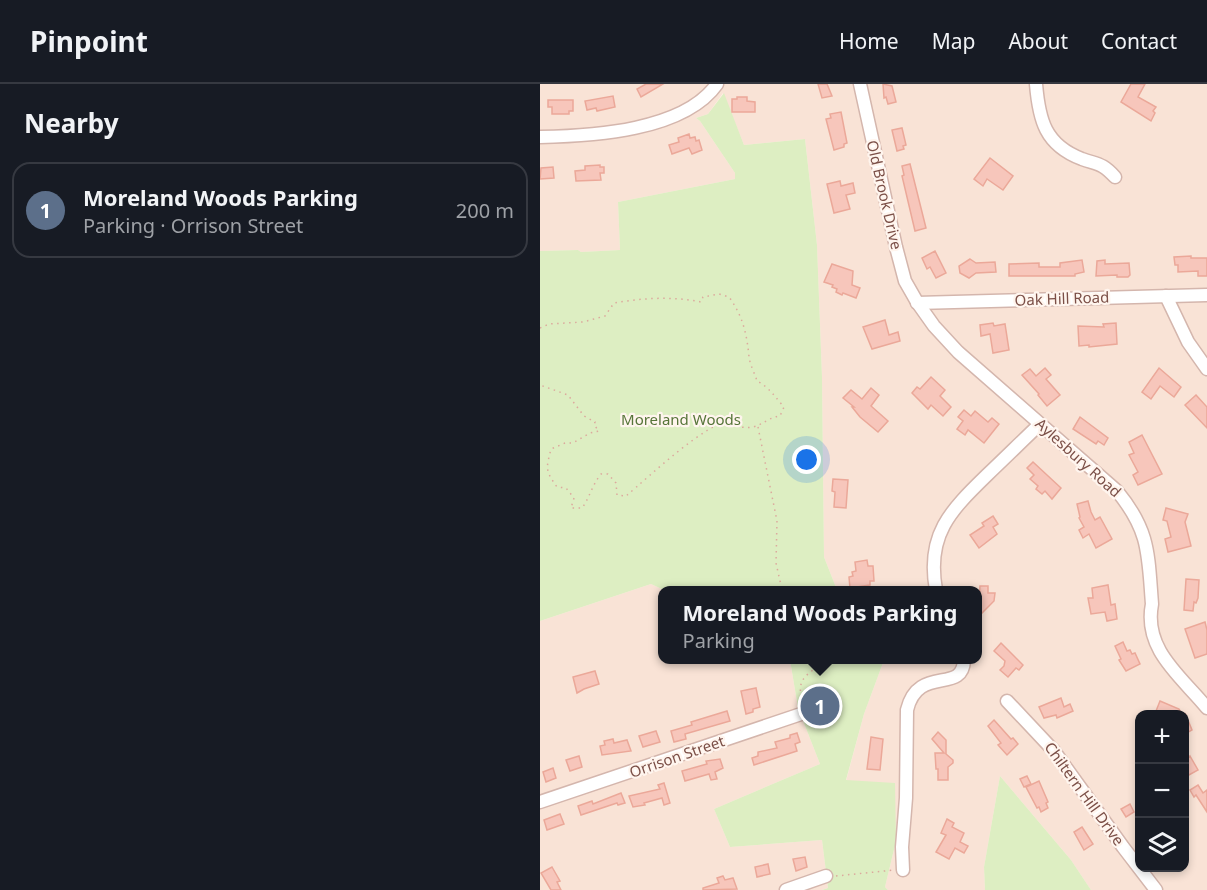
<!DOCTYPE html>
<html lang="en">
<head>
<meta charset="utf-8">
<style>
  :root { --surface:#171b24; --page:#20242c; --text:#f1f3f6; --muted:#9ea1a6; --line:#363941; --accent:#f34340 }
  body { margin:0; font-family:"Noto Sans",sans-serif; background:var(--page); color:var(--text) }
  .controls { position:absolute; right:18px; bottom:18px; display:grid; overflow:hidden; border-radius:12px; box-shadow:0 3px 9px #0003 }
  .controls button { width:54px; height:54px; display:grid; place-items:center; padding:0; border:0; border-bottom:2px solid var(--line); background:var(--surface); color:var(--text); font:30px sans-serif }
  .you { position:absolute; left:267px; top:376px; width:21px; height:21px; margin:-15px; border:4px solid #fff; border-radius:50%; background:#1a73e8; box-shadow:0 0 0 9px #1a73e833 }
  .badge { display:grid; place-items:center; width:39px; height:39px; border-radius:50%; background:var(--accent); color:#fff; font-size:20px; font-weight:700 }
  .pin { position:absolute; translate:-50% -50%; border:3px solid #fff; box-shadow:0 2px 6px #0006 }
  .popup { position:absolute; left:118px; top:502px; width:324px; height:78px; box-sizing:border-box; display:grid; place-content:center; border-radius:12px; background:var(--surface); filter:drop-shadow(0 2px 4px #0005); font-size:20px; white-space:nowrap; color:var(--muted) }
  .popup b { font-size:22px; color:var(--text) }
  .popup::after { content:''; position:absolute; left:50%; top:100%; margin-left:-12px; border:12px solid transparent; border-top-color:var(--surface) }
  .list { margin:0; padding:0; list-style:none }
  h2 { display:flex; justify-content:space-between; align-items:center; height:78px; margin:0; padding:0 24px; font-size:26px }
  h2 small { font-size:20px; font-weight:400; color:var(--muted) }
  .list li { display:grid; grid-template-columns:39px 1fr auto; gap:18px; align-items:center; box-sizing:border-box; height:96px; margin:0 12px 12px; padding:0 12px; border:2px solid var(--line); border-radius:18px }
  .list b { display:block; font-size:22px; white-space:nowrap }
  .list p { margin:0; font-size:20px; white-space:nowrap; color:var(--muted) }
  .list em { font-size:20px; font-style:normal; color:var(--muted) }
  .icon { flex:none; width:33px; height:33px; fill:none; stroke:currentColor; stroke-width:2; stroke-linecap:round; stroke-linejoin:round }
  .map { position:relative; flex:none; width:667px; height:806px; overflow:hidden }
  header { display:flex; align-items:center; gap:36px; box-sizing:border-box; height:84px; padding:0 30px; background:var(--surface); border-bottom:2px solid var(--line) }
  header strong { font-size:28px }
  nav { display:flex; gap:33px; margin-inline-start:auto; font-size:21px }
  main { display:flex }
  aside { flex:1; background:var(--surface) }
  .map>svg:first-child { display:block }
  .residential { fill:#f9e3d6; fill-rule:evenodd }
  .green { fill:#ddeec2 }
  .building { fill:#f7c6bb; stroke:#eba899; stroke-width:1.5 }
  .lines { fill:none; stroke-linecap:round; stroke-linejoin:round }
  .minor-casing { stroke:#d4b6ad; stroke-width:15 }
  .path { stroke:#dca99d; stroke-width:1.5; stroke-dasharray:1.5 4.5; stroke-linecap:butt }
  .minor { stroke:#fff; stroke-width:12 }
  .labels { text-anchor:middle; stroke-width:4.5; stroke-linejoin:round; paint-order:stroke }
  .street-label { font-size:15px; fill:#7b4f47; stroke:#fff5ee }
  .park-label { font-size:15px; fill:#577539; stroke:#fff5ee }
</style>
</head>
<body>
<header>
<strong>Pinpoint</strong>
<nav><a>Home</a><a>Map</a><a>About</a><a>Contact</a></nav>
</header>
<main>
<aside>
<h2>Nearby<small></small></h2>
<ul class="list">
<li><span class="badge" style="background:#5c6f8a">1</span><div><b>Moreland Woods Parking</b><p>Parking · Orrison Street</p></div><em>200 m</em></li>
</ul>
</aside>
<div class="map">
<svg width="667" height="806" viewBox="0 0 667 806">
  <rect width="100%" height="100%" fill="#fef0e6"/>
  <g class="residential">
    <path d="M0,0H667V806H551L531,776L460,692L444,783L445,806H348L345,803L356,757L306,697L324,630L344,576H437V506H297L284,473L282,293L277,161L265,55L204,61L183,9L168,30L156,34L160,37L195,89V95L78,118L80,166L41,168L38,166L0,167ZM600,630H644V784H600Z"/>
    <path d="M111,500L124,506H122V576H250L258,624L280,680L174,725L190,763L282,756L288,804L282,806H0V537Z"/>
  </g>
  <g class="green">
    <path d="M184,9L204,61L265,55L277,161L282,293L284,473L297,506H124L111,500L0,537V167L38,166L41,168L80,166L78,118L195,95V89L160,37L156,34L168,30Z"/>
    <path d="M250,576H344L324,630L306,696L355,699L356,757L345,803L348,806H282L288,804L282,756L190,763L174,725L280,680L258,624Z"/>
    <path d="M460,692L531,776L551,806H445L444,783Z"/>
  </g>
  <g class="building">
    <path d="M106,0H123L101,13L97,5Z"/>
    <path d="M278,0H287L292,12L282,14Z"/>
    <path d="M343,0L352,2L356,18L348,20L346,13L344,14Z"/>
    <path d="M591,0H605L598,13L616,23L613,27L615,29L611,37L581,18Z"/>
    <path d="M73,12L75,23L57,27L56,24L47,26L45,17Z"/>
    <path d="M197,13H207V17L215,18V28H192V15H197Z"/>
    <path d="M8,16H33V27H29V30H12V23H8Z"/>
    <path d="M301,28L307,59L304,60V63L294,66L286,35L291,34L290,30Z"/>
    <path d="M362,44L366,61L363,62L364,65L357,67L352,46Z"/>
    <path d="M149,50L150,54L155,53L156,57L159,56L162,66L152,70L149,64L132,70L129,61L139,58L138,54Z"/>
    <path d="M450,74L473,92L463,106L447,95L443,102L434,95Z"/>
    <path d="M370,80L386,144L375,147L362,92L364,91L362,82Z"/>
    <path d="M60,81V83H64V89H60L61,96L36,97L35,87L45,86V82Z"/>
    <path d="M13,83L14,94L0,95L1,84Z"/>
    <path d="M300,97L301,102L313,99L315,109L306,111L310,125L294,129L287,100Z"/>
    <path d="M395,167L406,189L396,194L390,183L387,185L382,174Z"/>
    <path d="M651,172V174H667V192H658V187L638,188V181H635L634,173Z"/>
    <path d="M430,175L436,179L455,178L456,188L436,189L429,194L420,189L419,182Z"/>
    <path d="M542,176L544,188L535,190V192H469V180L499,179V183H520V179Z"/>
    <path d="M565,176V180L589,179L590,191L588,193H577V191L556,192L557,177Z"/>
    <path d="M292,180L313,187L312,201L320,204L316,214L303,209L302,211L296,208L297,205L292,203L293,201L284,198Z"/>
    <path d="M345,236L349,251L358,248L360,257L332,265L323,243Z"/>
    <path d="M453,239L454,242L465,240L469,266L453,269L450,250L441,252L440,241Z"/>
    <path d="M576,239L577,260L549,263V261L539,262L538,242L564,243L563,240Z"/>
    <path d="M505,284L511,291L506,295L520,311L507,322L498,311L499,310L482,291L490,285L496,292Z"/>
    <path d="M619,284L641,303L634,313L620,302L611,315L602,308Z"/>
    <path d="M391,293L405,306L400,312L411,323L403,332L391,321L388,325L372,309L377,303L380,305Z"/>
    <path d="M331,304L339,311L331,322L348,337L338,348L320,333L312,323H314L303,314L311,306L322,315Z"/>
    <path d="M656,311L667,323V344L645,321Z"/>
    <path d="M424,326L431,332L435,327L448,338L452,334L459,340L444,359L428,346L425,351L417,345L423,337L418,333Z"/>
    <path d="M540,333L568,354L564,361L558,357L556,360L533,345Z"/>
    <path d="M602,351L622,390L598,401L593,391L598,388L589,371L594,369L589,358Z"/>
    <path d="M493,378L521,404L512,415L505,407L502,410L496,405L498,402L490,395L494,391L487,384Z"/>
    <path d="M293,395L308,396L306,424L294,423L295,408L292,407Z"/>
    <path d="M548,417L551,428L555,436L560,433L572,455L556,464L549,450L543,454L539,446L544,443L539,434L540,433L537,420Z"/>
    <path d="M626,424L648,430L645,438L651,462L628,468L625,455L631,453L627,437L623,436Z"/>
    <path d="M453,432L458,440L453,443L457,450L439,464L430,451L444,442L442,439Z"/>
    <path d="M327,476L328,482H333L334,497H330V501L310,504L309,493L313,492L312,488L316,487L315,478Z"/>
    <path d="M646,495L659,496L658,514L656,519L654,518L653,527L644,526Z"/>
    <path d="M568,501L571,521L575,520L577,535L567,537L565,528L551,530L548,514H553L552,504Z"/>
    <path d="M440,502H448V509H455L454,517L438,533Z"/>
    <path d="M665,538L667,546V570L655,574L645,545Z"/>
    <path d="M583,558L587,567L590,566L592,570L595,569L600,580L586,587L579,576L581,575L575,562Z"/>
    <path d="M461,559L483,581L479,586L476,584L468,593L460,586L464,582L465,577L454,567Z"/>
    <path d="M55,587L59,600L44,605L37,609L33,593Z"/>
    <path d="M216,604L220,623L213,625V628L206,630L201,607Z"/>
    <path d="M521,614L524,623L530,620L533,627L517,634L516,631L504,634L499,623Z"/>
    <path d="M620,617L639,625L642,630H623L616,627Z"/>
    <path d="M187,627L190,637L145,650L146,655L134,658L131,647L152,641L151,638Z"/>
    <path d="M645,629L652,646L645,650Z"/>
    <path d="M454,636L471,655L473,654L478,660L467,671L458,661L461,659L448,642Z"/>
    <path d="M116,647L120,658L103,663L99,652Z"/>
    <path d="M398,648L406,656V670L413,676V679L408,683V696H398V685H396L395,669H404L392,655Z"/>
    <path d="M257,649L260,658L255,660L257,667L214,681L212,674L218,672V668L237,664L235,658L250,654V651Z"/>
    <path d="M331,653L343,655L340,686L327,685Z"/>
    <path d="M73,655L74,659L87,656L91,667L62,671L60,662L65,661L64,657Z"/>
    <path d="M39,672L42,683L30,687L26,676Z"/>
    <path d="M650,672L658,686L649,691L645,683V676Z"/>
    <path d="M180,675L183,684L175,688L177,695L171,696L169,690L145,697L142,687L167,680L166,677Z"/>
    <path d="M13,684L16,694L6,698L3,688Z"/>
    <path d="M487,692L491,700L484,703L480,695Z"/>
    <path d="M499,697L508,718L506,719L508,724L501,728L499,723L497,724L486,703Z"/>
    <path d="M124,699L130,719L124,721L122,714L104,719L105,721L93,723L89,712L120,705L118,701Z"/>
    <path d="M658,701L663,709L667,706V728L656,711L654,713L650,706Z"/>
    <path d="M81,709L85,719L78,721L77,719L41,731L38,722L52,717L53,720Z"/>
    <path d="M590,720L594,728L586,733L581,725Z"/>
    <path d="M20,730L24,740L7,746L4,736Z"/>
    <path d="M407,735L414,739L412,743L424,749L420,758L428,762L424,769L415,764L409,775L396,768L406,751L401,749Z"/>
    <path d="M542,743L553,760L544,766L534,748Z"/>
    <path d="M265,773L267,783L256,787L253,775Z"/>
    <path d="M228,780L230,790L217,793L215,783Z"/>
    <path d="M12,783L20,797L17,798L21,806H11L1,789Z"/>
    <path d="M183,792L185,796L193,794L197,805L163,806V804L179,799L177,794Z"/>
  </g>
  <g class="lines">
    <defs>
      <g id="minor">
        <path d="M320,0L356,163L365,197L377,218L394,242L418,268L577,407C610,447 608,470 612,520C603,566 642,593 667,624"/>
        <path d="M496,0C499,36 505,61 542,75C559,81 562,79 575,93"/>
        <path d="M0,53C52,52 144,47 177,0"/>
        <path d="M626,212L648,258L667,285"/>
        <path d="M377,219L667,211"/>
        <path d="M396,506C386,451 410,427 447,391C465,374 482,357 500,340"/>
        <path d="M467,617L514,667L583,763L616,806"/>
        <path d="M0,718L273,626"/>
        <path d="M363,786L362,763L366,714L367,626C378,580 423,611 424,576"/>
        <path d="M246,806L286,792"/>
      </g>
    </defs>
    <use href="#minor" class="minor-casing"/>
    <g class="path">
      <path d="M0,244L9,240L43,238L65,232L74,219C102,214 133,212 161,218L163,213L179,210L189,213C203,232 207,251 209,273C210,281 215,290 217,297C229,303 235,313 244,323L240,332C224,334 221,346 201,343L194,335C166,338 110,392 86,412L77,411L76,399L68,390H61C52,401 50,413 42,424H31L34,414L26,404L17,403C5,386 6,385 11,365L25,359H33L50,349L59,347L54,341L55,338L44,332L28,311L0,301"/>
      <path d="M218,343L237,437L236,479L242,506"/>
      <path d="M263,619C254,592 270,591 285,576"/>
      <path d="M296,792L354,786"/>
    </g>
    <use href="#minor" class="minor"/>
  </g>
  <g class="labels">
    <g class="street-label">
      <text transform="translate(344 111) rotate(77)" y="5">Old Brook Drive</text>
      <text transform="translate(522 215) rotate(-2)" y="5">Oak Hill Road</text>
      <text transform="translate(538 374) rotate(42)" y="5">Aylesbury Road</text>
      <text transform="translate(137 673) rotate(-19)" y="5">Orrison Street</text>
      <text transform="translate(544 710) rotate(54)" y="5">Chiltern Hill Drive</text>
    </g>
    <g class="park-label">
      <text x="141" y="341">Moreland Woods</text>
    </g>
  </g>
</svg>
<div class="controls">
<button>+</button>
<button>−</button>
<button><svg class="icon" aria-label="layers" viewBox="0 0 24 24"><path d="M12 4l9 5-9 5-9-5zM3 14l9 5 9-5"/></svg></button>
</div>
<div class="you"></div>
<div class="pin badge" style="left:280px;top:622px;background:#5c6f8a">1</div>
<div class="popup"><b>Moreland Woods Parking</b>Parking</div>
</div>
</main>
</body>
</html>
